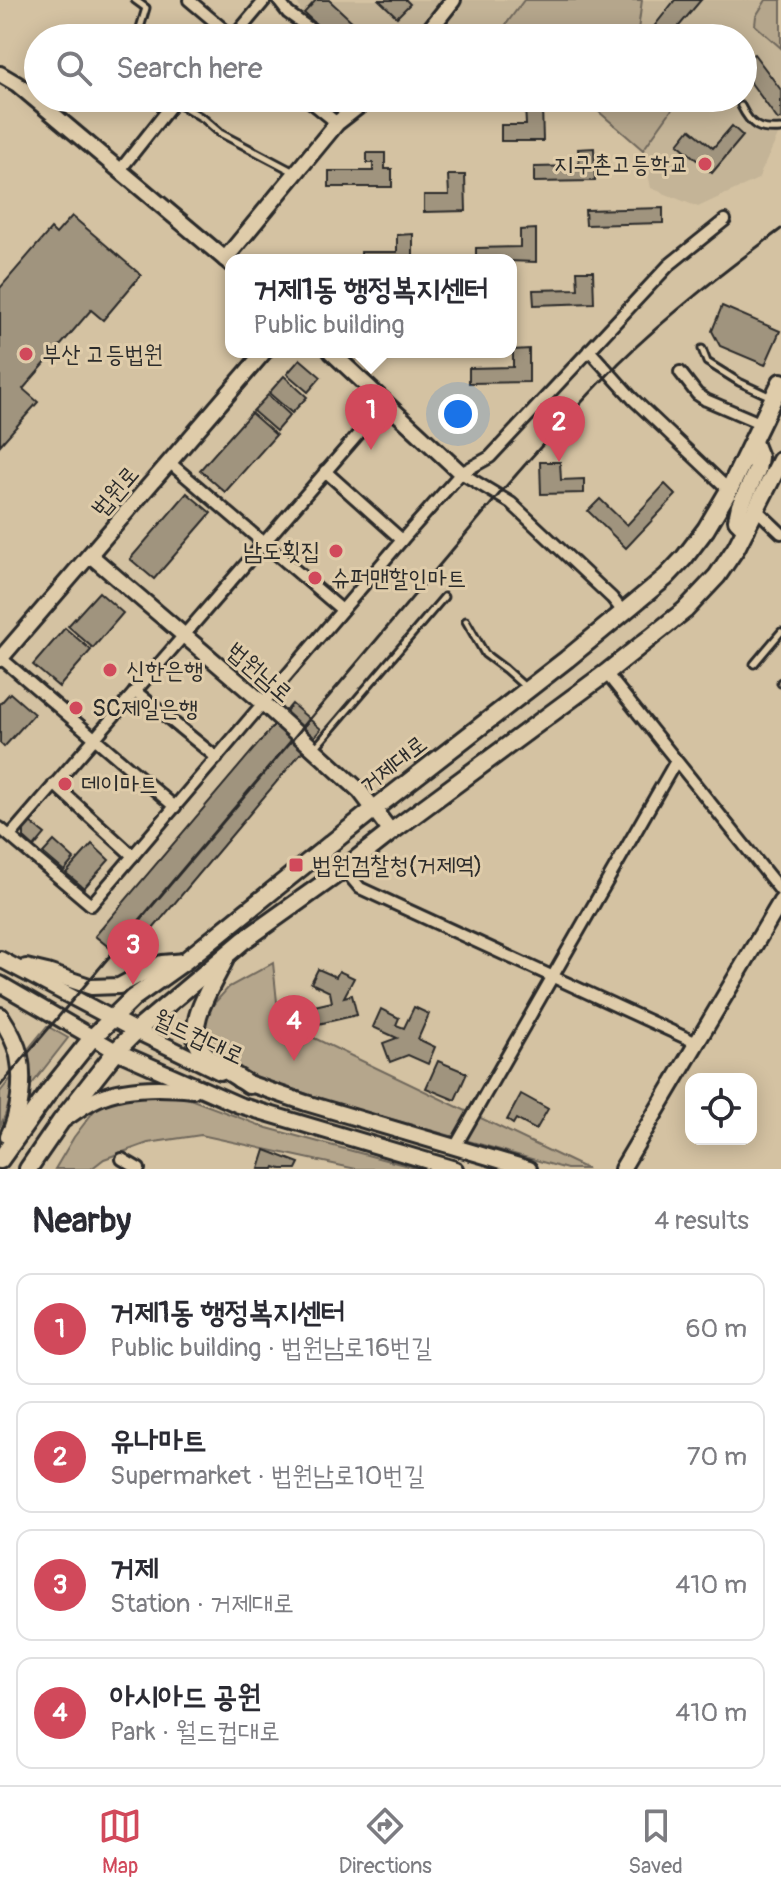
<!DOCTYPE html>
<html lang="en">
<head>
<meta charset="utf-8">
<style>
  :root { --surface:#fff; --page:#f7f7f7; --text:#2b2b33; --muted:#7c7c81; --line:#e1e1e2; --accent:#d1495b }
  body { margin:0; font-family:Pangolin,"Poor Story",sans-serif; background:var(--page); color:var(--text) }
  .controls { position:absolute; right:24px; bottom:24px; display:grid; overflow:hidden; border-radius:16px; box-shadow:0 4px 20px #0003 }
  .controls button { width:72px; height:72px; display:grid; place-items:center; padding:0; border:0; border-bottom:2px solid var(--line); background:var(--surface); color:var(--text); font:40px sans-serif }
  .you { position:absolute; left:458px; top:414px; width:28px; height:28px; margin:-20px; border:6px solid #fff; border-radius:50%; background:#1a73e8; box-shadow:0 0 0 12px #1a73e833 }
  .badge { display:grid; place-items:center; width:52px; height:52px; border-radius:50%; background:var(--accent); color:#fff; font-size:26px; font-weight:700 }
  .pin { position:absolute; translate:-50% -66px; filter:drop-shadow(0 2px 4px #0008) }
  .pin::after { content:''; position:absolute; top:42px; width:28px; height:24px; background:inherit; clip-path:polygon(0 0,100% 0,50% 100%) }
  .popup { position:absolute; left:225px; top:254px; width:292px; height:104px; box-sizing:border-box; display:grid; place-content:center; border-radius:16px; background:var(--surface); filter:drop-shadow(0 2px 6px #0005); font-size:26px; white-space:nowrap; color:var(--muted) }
  .popup b { font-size:30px; color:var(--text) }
  .popup::after { content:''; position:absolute; left:50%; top:100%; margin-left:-16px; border:16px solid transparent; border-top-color:var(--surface) }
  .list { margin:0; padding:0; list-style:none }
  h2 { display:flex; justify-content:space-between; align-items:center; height:104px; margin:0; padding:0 32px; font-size:34px }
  h2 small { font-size:26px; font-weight:400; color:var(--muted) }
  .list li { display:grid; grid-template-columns:52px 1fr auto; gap:24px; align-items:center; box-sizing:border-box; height:112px; margin:0 16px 16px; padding:0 16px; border:2px solid var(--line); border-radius:16px }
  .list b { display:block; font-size:30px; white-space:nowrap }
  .list p { margin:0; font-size:26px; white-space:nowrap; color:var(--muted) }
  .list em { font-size:26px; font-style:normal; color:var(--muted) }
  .icon { flex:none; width:44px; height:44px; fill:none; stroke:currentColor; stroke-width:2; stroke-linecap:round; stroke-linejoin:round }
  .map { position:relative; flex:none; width:781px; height:1169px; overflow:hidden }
  .search { position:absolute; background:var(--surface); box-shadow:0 4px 20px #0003; left:24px; right:24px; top:24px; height:88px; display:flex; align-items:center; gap:20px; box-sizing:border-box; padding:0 28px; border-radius:44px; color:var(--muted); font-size:30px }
  .sheet { height:616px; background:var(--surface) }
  nav { display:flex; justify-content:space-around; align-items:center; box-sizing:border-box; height:112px; border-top:2px solid var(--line); background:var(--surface); font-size:22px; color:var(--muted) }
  nav a { display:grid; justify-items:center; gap:4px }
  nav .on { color:var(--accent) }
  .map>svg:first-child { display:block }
  .built { fill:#c4b497 }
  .green { fill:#b5a68c; stroke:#70685c; stroke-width:2 }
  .building { fill:#a0947e; stroke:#2b2b2b; stroke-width:2 }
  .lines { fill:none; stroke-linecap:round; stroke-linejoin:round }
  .service-casing { stroke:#2b2b2b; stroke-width:11 }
  .minor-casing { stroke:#2b2b2b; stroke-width:16 }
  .secondary-casing { stroke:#2b2b2b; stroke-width:20 }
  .primary-casing { stroke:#2b2b2b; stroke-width:22 }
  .service { stroke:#dfccaa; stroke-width:5 }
  .minor { stroke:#dfccaa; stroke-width:10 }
  .secondary { stroke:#dfccaa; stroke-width:14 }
  .primary { stroke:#dfccaa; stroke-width:16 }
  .rail { stroke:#2b2b2b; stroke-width:3 }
  .poi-dot { fill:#d1495b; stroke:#dfccaa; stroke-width:3 }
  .labels { text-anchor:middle; stroke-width:6; stroke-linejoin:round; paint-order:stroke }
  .poi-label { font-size:24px; fill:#2b2b2b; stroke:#dfccaa; text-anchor:start }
  .street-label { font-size:24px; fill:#2b2b2b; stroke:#dfccaa }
</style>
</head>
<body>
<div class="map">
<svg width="781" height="1169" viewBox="0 0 781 1169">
  <rect width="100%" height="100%" fill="#d4c2a2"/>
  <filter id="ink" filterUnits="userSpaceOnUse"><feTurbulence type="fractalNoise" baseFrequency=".0125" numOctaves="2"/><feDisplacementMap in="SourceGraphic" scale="16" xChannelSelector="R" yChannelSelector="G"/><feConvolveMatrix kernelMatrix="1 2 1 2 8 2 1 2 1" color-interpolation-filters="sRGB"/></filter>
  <g filter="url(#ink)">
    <g class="built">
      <path d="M297,0H524L496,38H332L302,16Z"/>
      <path d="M642,0H781V129L758,179L698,207L651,188L643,150L680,98H743V38H637Z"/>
    </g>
    <g class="green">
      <path d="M524,0H642L637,38H496Z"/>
      <path d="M766,0H781V48L755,25L756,16Z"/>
      <path d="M583,98H680L643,150Z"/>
      <path d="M273,963L277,1002L289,1026L587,1169H567L338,1104L279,1085L243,1071L209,1051L201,1037V1018L229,987Z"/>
      <path d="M47,1026L68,1038L25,1093L24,1054Z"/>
      <path d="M12,1077C12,1095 9,1110 0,1126V1092Z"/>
      <path d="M137,1093L182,1096L267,1128L419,1169H356L201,1135L148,1143L104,1159L91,1169H55L74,1137L97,1107Z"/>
    </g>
    <g class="building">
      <path d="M316,0H329L370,38H338L331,32L328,35L304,13Z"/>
      <path d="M379,0H406L410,4L397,17Z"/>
      <path d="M675,0H701L669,38H645Z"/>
      <path d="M754,54L781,90V118L778,120L743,72V62Z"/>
      <path d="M525,105H542L543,141H501V125H526Z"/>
      <path d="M732,126L743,136L712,173L678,144L690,129L713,148Z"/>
      <path d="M594,148L595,181L534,182V167L579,166L578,149Z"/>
      <path d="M367,153H385V169H392V187H329V171H373V163H367Z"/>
      <path d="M448,175H465L466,211L424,212V195H449Z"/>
      <path d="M663,208V223L586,225L585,210Z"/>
      <path d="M72,216L141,275L103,320L91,310L23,389L38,402L0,445V288L51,229L56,234Z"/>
      <path d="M536,229V262L476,260V248L520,247V230Z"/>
      <path d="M413,234V260H361V252H397V235Z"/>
      <path d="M577,271H593L594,303L534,305L533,290L578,289Z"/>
      <path d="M722,306L780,331L765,365L720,346L712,331Z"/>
      <path d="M529,349V382L469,383V368L513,367V350Z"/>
      <path d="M300,359L321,377L308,392L287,374Z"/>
      <path d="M284,376L307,397L292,413L269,393Z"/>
      <path d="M268,395L290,415L276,431L253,411Z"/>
      <path d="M251,413L276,435L225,492L200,470Z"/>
      <path d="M540,462H560L561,480L584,479V493L541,494Z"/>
      <path d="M665,484L676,495L626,548L588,511L600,499L627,525Z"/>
      <path d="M187,493L211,513L154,579L130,559Z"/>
      <path d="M99,592L123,613L93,648L68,626Z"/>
      <path d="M65,628L91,650L59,687L33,665Z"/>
      <path d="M10,693L34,714L4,747L0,743V704Z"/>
      <path d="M292,704L321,729L126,961L95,936Z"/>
      <path d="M30,822L45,834L34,847L24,838V829Z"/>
      <path d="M54,841L74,859L64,871L43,853Z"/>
      <path d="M92,844L109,860L84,888L66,873Z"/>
      <path d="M318,969L336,977L339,971L354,978L344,997L352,995L357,1015L314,1025L310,1007L332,1002L330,992L311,983Z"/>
      <path d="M414,1007L429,1014L418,1039L435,1047L428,1064L408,1055L390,1062L383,1043L397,1038L373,1027L381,1009L399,1018L396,1025L404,1028Z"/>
      <path d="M438,1061L467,1073L455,1100L426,1088Z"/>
      <path d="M521,1094L548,1109L536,1130L516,1119L513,1124L507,1120Z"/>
      <path d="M265,1150L299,1163L296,1169H281L275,1167L274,1169H259Z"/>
    </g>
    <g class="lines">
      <defs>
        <g id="service">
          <path d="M135,0L146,8L137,38"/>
          <path d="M176,102L204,119L220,133L294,172"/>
          <path d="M741,106C751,126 759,131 781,129"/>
          <path d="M702,349L707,362L739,382L771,397"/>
          <path d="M466,621L485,654L505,669L524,686"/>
          <path d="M754,664L781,632"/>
          <path d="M781,683V682"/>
          <path d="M315,748L444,597"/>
        </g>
        <g id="minor">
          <path d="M189,0L234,38"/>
          <path d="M278,0L288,13L323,38"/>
          <path d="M233,38L265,0"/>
          <path d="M306,98L337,123"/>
          <path d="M120,170L177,98"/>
          <path d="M589,350L633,399L729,490"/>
          <path d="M680,372L697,394L706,400L762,424"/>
          <path d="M169,462L342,610"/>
          <path d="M325,471L402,540"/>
          <path d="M461,473L511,503L612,598L624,613"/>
          <path d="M757,510L781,533"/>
          <path d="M1,658L175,807"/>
          <path d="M606,673L781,891"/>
          <path d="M135,691L217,758"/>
          <path d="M54,784L133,856"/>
          <path d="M0,828L91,905L402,540L461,473L490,457L669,265L725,220"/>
          <path d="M10,836L386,402"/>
          <path d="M344,869L360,888L697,1043"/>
          <path d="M455,1147L676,761"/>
          <path d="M122,1159L139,1169"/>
        </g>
        <g id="secondary">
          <path d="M423,38L453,0"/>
          <path d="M0,74L17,84L231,264"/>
          <path d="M225,259L337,123L369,98"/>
          <path d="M331,352L461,473"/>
          <path d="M90,555L263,703L360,791L391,832"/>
          <path d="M0,659L264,352"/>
          <path d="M0,959L136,1031L220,1072"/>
          <path d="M26,967L47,972L92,987L119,986L162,963L185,961"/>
          <path d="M0,984L116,1051L239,1105L455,1169"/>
          <path d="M239,1080L306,1103L529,1169"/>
          <path d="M65,1119C75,1112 86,1104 97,1099C124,1086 164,1087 193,1090"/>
          <path d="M622,1169L781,901"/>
        </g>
        <g id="primary">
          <path d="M746,529L737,520L740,506L757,470L759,457L753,442"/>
          <path d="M225,959C214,983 181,1028 203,1052C215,1065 235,1075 249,1085"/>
          <path d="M0,1016C8,1028 16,1042 19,1056C24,1079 20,1115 9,1136"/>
          <path d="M0,1160L51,1089L92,1038L133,998L185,961L374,809L567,659L666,577L684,558L706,529L729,490L781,382"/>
          <path d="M28,1169L61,1121L116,1051L136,1031L243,941L344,869L391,832L606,673L685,610L717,576L736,548L781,460"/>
        </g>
      </defs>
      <use href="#service" class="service-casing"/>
      <use href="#minor" class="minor-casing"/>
      <use href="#secondary" class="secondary-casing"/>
      <use href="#primary" class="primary-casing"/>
      <use href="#service" class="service"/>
      <use href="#minor" class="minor"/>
      <use href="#secondary" class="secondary"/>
      <use href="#primary" class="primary"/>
      <path class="rail" d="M0,1086L502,491C540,447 579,404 619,363C669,314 725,271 781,229"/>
    </g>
  </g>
  <g class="poi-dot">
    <circle cx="705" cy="164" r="8"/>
    <circle cx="26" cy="354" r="8"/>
    <circle cx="336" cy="551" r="8"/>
    <circle cx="315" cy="578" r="8"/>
    <circle cx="110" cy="670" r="8"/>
    <circle cx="76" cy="708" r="8"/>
    <circle cx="65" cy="784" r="8"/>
    <rect x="288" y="857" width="16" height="16" rx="4"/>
  </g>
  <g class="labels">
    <g class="poi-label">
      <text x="689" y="172" text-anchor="end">지구촌고등학교</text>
      <text x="42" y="362">부산 고등법원</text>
      <text x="320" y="559" text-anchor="end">남도횟집</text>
      <text x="331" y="586">슈퍼맨할인마트</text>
      <text x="126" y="678">신한은행</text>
      <text x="92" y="716">SC제일은행</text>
      <text x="81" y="792">데이마트</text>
      <text x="312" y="873">법원검찰청(거제역)</text>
    </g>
    <g class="street-label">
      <text transform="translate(115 491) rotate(-49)" y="8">법원로</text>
      <text transform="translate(260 672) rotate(41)" y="8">법원남로</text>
      <text transform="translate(393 764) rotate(-38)" y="8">거제대로</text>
      <text transform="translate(199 1037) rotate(25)" y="8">월드컵대로</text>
    </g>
  </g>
</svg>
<div class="controls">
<button><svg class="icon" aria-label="locate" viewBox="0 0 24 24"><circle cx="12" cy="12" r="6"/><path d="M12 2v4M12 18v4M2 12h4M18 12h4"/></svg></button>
</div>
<div class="you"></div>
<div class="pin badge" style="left:371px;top:450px">1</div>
<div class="popup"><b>거제1동 행정복지센터</b>Public building</div>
<div class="pin badge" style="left:559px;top:462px">2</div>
<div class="pin badge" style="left:133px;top:985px">3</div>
<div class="pin badge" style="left:294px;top:1061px">4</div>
<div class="search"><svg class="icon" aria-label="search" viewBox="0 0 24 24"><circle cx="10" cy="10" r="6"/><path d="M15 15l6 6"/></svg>Search here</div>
</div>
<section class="sheet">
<h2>Nearby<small>4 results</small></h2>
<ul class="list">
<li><span class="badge">1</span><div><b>거제1동 행정복지센터</b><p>Public building · 법원남로16번길</p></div><em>60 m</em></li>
<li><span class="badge">2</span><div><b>유나마트</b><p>Supermarket · 법원남로10번길</p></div><em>70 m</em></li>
<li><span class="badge">3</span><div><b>거제</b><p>Station · 거제대로</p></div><em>410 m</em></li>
<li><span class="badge">4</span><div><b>아시아드 공원</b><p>Park · 월드컵대로</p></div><em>410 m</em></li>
</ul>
</section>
<nav>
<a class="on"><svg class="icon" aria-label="map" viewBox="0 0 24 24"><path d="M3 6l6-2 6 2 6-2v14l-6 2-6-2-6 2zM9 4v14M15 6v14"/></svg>Map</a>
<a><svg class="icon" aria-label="directions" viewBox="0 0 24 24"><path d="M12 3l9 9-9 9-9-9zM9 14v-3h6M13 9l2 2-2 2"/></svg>Directions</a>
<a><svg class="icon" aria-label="saved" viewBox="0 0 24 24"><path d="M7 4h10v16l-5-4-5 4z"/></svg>Saved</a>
</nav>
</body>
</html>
